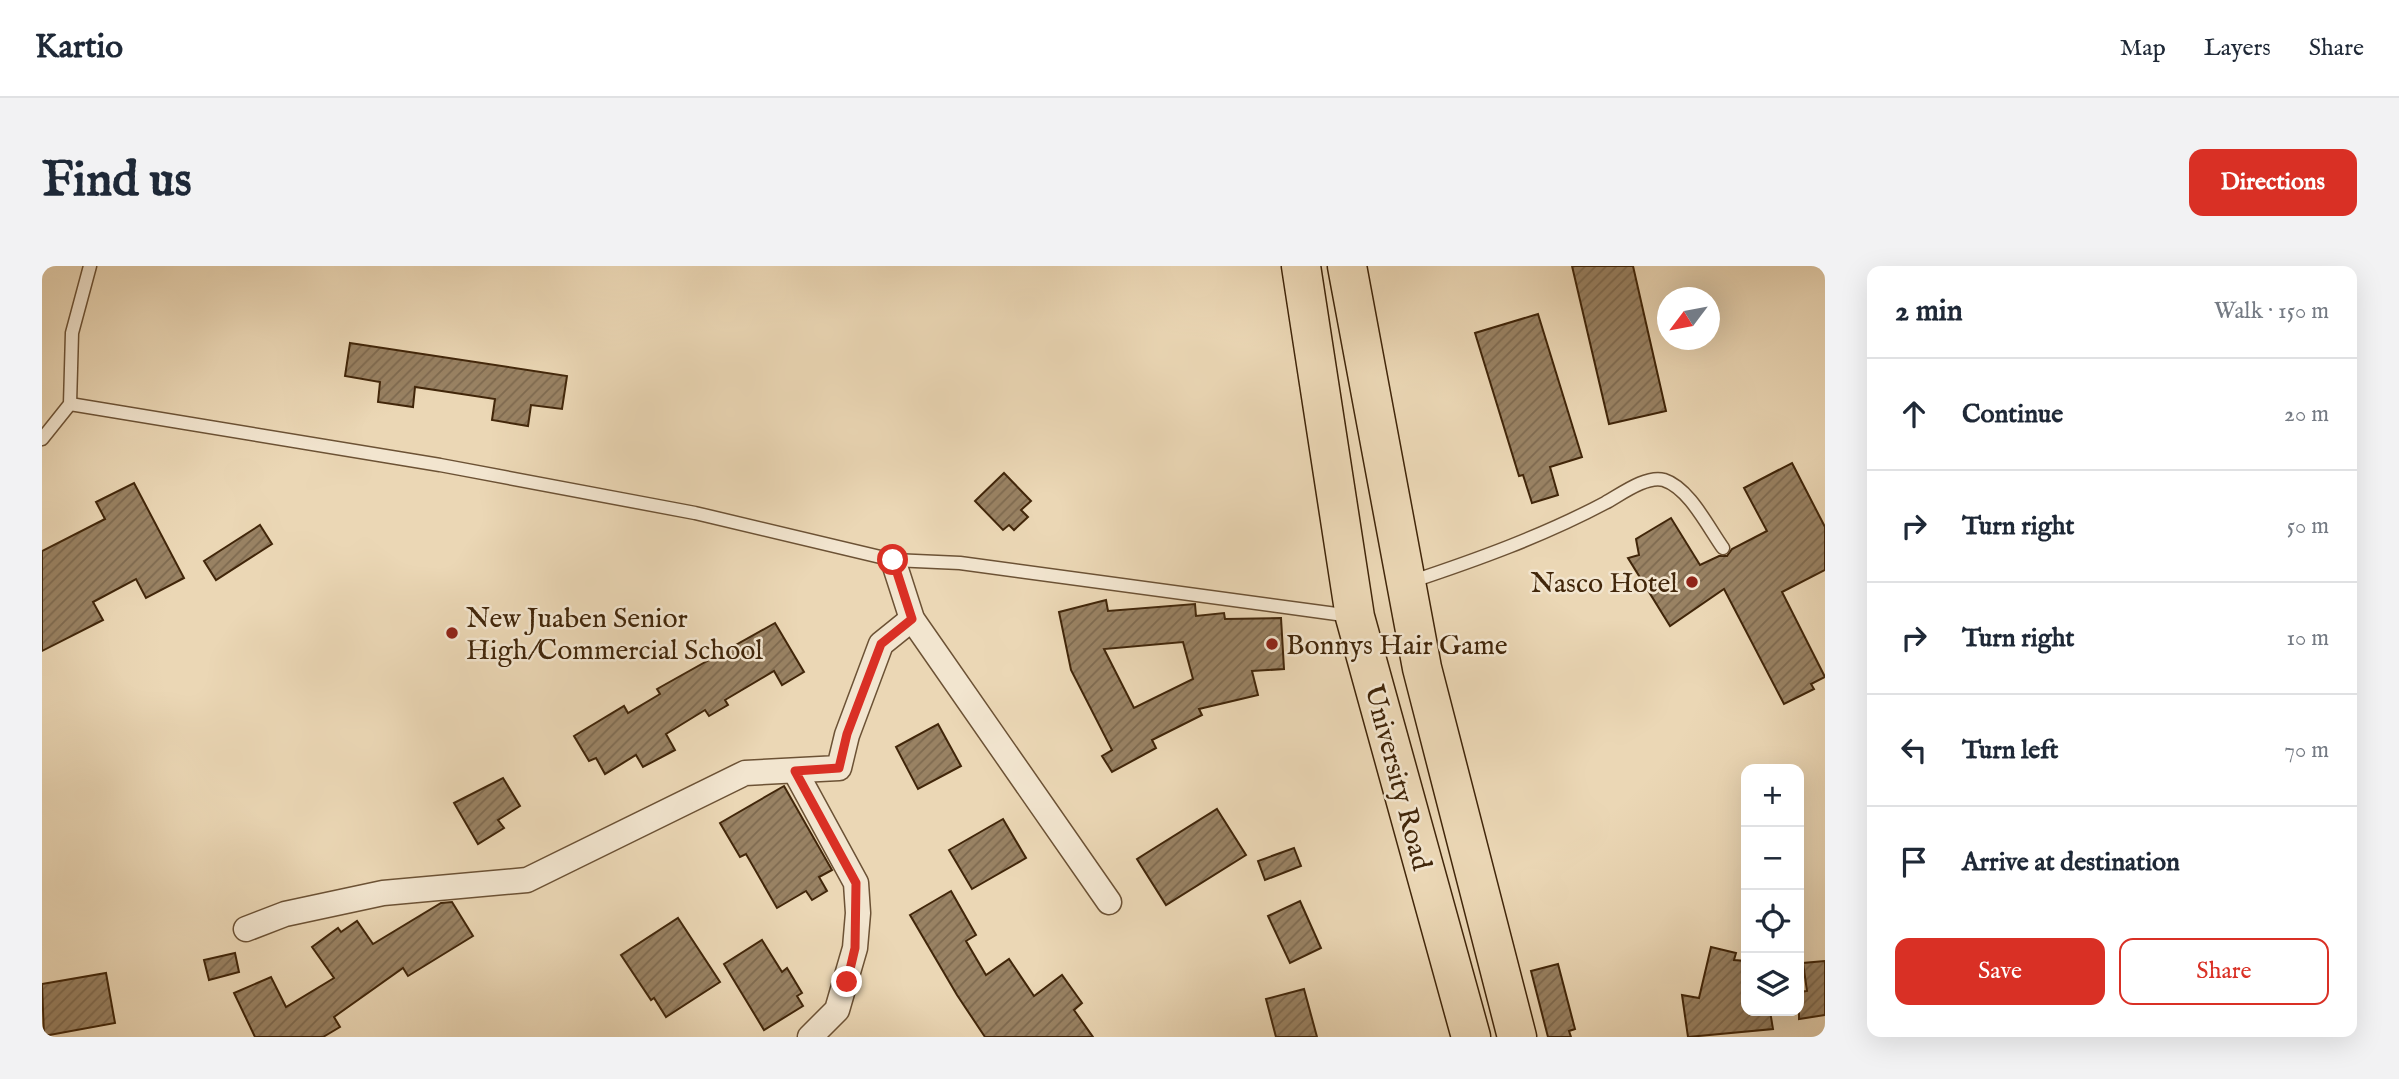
<!DOCTYPE html>
<html lang="en">
<head>
<meta charset="utf-8">
<style>
  :root { --surface:#fff; --page:#f2f2f3; --text:#1f2937; --muted:#747a83; --line:#e0e1e3; --accent:#d93025 }
  body { margin:0; font-family:"IM FELL English",serif; background:var(--page); color:var(--text) }
  .controls { position:absolute; right:21px; bottom:21px; display:grid; overflow:hidden; border-radius:14px; box-shadow:0 7px 28px #0002 }
  .controls button { width:63px; height:63px; display:grid; place-items:center; padding:0; border:0; border-bottom:2px solid var(--line); background:var(--surface); color:var(--text); font:35px sans-serif }
  .compass { position:absolute; left:1615px; top:21px; width:63px; height:63px; border-radius:50%; background:var(--surface); box-shadow:0 7px 28px #0002; rotate:238deg }
  .stop { position:absolute; width:21px; height:21px; margin:-16px; border:5px solid #d93025; border-radius:50%; background:#fff }
  .stop.end { background:#d93025; border-color:#fff; box-shadow:0 2px 7px #0008 }
  .list { margin:0; padding:0; list-style:none }
  h2 { display:flex; justify-content:space-between; align-items:center; height:91px; margin:0; padding:0 28px; font-size:30px }
  h2 small { font-size:23px; font-weight:400; color:var(--muted) }
  .list li { display:grid; grid-template-columns:46px 1fr auto; gap:21px; align-items:center; box-sizing:border-box; height:112px; padding:0 28px; border-top:2px solid var(--line) }
  .list b { display:block; font-size:26px; white-space:nowrap }
  .list em { font-size:23px; font-style:normal; color:var(--muted) }
  .actions { display:flex; gap:14px; padding:21px 28px }
  .actions a { flex:1; padding:16px 0; border:2px solid var(--accent); border-radius:14px; text-align:center; font-size:24px; color:var(--accent) }
  .actions .main { background:var(--accent); color:#fff }
  .icon { flex:none; width:38px; height:38px; fill:none; stroke:currentColor; stroke-width:2; stroke-linecap:round; stroke-linejoin:round }
  .map { position:relative; flex:none; width:1783px; height:771px; overflow:hidden; border-radius:14px }
  header { display:flex; align-items:center; gap:42px; box-sizing:border-box; height:98px; padding:0 35px; background:var(--surface); border-bottom:2px solid var(--line) }
  header strong { font-size:33px }
  nav { display:flex; gap:38px; margin-inline-start:auto; font-size:24px }
  .intro { display:flex; align-items:center; justify-content:space-between; box-sizing:border-box; height:168px; padding:0 42px }
  h1 { margin:0; font-size:49px }
  .button { padding:18px 32px; border-radius:14px; background:var(--accent); color:#fff; font-size:24px; font-weight:700 }
  main { display:flex; gap:42px; padding:0 42px }
  aside { flex:1; background:var(--surface); border-radius:14px; box-shadow:0 7px 28px #0002 }
  .map>svg:first-child { display:block }
  .building { fill:url(#building-hatch); stroke:#41260a; stroke-width:2; fill-rule:evenodd }
  .lines { fill:none; stroke-linecap:round; stroke-linejoin:round }
  .lane-casing { stroke:#6c5235; stroke-width:15 }
  .street-casing { stroke:#6c5235; stroke-width:27 }
  .highway-casing { stroke:#41260a; stroke-width:41 }
  .lane { stroke:#f2e5cf; stroke-width:12 }
  .street { stroke:#f2e5cf; stroke-width:24 }
  .highway { stroke:#ebd7b5; stroke-width:38 }
  .route { stroke:#d93025; stroke-width:9 }
  .poi-dot { fill:#8f2418; stroke:#f2e5cf; stroke-width:2.5 }
  .labels { text-anchor:middle; stroke-width:5; stroke-linejoin:round; paint-order:stroke }
  .poi-label { font-size:28px; fill:#41260a; stroke:#f2e5cf; text-anchor:start }
  .street-label { font-size:28px; fill:#41260a; stroke:#f2e5cf }
</style>
</head>
<body>
<header>
<strong>Kartio</strong>
<nav><a>Map</a><a>Layers</a><a>Share</a></nav>
</header>
<div class="intro"><h1>Find us</h1><a class="button">Directions</a></div>
<main>
<div class="map">
<svg width="1783" height="771" viewBox="0 0 1783 771">
  <defs>
    <pattern id="building-hatch" width="6" height="6" patternUnits="userSpaceOnUse" patternTransform="scale(1.75)"><rect width="6" height="6" fill="#998263"/><path d="M-1 1l2-2M0 6l6-6M5 7l2-2" fill="none" stroke="#7e6a50"/></pattern>
  </defs>
  <rect width="100%" height="100%" fill="#ebd7b5"/>
  <filter id="stains"><feTurbulence type="fractalNoise" baseFrequency=".00286" numOctaves="4"/><feColorMatrix values="0 0 0 0 .2 0 0 0 0 .09 0 0 0 0 .02 0 0 0 .5 -.17"/></filter>
  <radialGradient id="worn" r=".72"><stop offset=".6" stop-color="#630" stop-opacity="0"/><stop offset="1" stop-color="#630" stop-opacity=".3"/></radialGradient>
  <g class="building">
    <path d="M1530,0H1591L1624,145L1567,158Z"/>
    <path d="M1496,48L1540,191L1508,201L1516,229L1490,237L1481,209L1477,210L1433,67Z"/>
    <path d="M308,77L525,110L520,143L489,139L486,160L450,154L453,133L373,121L371,141L336,136L338,116L303,110Z"/>
    <path d="M1750,197L1783,261V304L1740,326L1783,411L1769,418L1772,423L1742,438L1682,323L1628,360L1586,292L1597,289L1594,273L1629,252L1658,299L1677,290H1685L1690,283L1725,265L1702,222Z"/>
    <path d="M962,207L989,235L979,244L986,251L972,264L967,259L961,264L933,235Z"/>
    <path d="M92,217L142,312L104,332L94,313L51,336L61,354L0,385V285L63,253L54,236Z"/>
    <path d="M218,259L230,278L174,314L162,295Z"/>
    <path d="M1064,334L1066,345L1153,338L1154,350L1182,347L1183,353L1239,352L1242,403L1210,405L1216,429L1157,443L1160,449L1110,474L1114,482L1070,506L1060,490L1070,484L1029,404L1017,346ZM1141,376L1151,413L1092,442L1062,383Z"/>
    <path d="M733,357L762,406L740,419L732,405L683,434L686,439L667,450L663,444L624,468L633,484L601,501L594,489L563,508L554,492L547,495L532,470L582,440L586,447L618,428L615,423Z"/>
    <path d="M896,458L919,500L876,523L854,481Z"/>
    <path d="M461,512L478,540L456,554L462,562L436,578L412,537Z"/>
    <path d="M742,520L790,604L777,611L785,625L770,634L764,625L735,642L704,588L698,591L678,557Z"/>
    <path d="M1175,543L1204,589L1124,639L1095,593Z"/>
    <path d="M961,553L984,592L930,623L907,584Z"/>
    <path d="M1252,582L1259,600L1223,614L1216,595Z"/>
    <path d="M909,625L934,669L924,675L944,709L967,693L992,730L1020,709L1040,737L1032,744L1051,771H943L915,729L868,649Z"/>
    <path d="M1258,635L1279,682L1248,697L1226,650Z"/>
    <path d="M410,636L431,670L366,710L361,702L292,751L298,761L281,771H213L192,727L229,711L244,741L292,712L270,681L296,662L299,666L315,655L331,678L399,637Z"/>
    <path d="M636,652L678,716L624,751L612,732L609,734L579,689Z"/>
    <path d="M720,674L740,706L745,702L760,727L755,730L761,740L722,764L682,698Z"/>
    <path d="M1669,681L1694,687L1692,694L1704,695V745H1728L1731,763L1646,771L1640,729L1657,732Z"/>
    <path d="M193,687L197,706L167,714L162,694Z"/>
    <path d="M1783,695V749L1757,753V726L1765,725L1761,697Z"/>
    <path d="M1516,698L1533,763L1527,765L1529,771H1506L1489,705Z"/>
    <path d="M64,707L73,757L2,770L0,718Z"/>
    <path d="M1262,723L1275,771H1234L1224,733Z"/>
  </g>
  <g class="lines">
    <defs>
      <g id="lane">
        <path d="M28,138L398,199L653,247L851,294L918,297L1309,350"/>
        <path d="M0,173L28,138L30,67L48,0"/>
        <path d="M1368,316C1434,294 1501,270 1563,237C1578,229 1604,209 1622,214C1647,222 1666,261 1681,282"/>
      </g>
      <g id="street">
        <path d="M851,294L870,353L1067,636"/>
        <path d="M753,505L814,617L816,647L813,682L795,744L768,771"/>
        <path d="M204,663L243,648L341,627L485,614L703,507L797,502L805,469L839,378L870,353"/>
      </g>
      <g id="highway">
        <path d="M1259,0L1313,351L1429,771"/>
        <path d="M1305,0L1380,402L1475,771"/>
      </g>
    </defs>
    <use href="#lane" class="lane-casing"/>
    <use href="#street" class="street-casing"/>
    <use href="#highway" class="highway-casing"/>
    <use href="#lane" class="lane"/>
    <use href="#street" class="street"/>
    <use href="#highway" class="highway"/>
  </g>
  <g class="lines">
    <path class="route" d="M805,716L813,682L814,617L753,505L797,502L805,468L839,378L870,353L851,294"/>
  </g>
  <g class="poi-dot">
    <circle cx="1650" cy="316" r="7"/>
    <circle cx="410" cy="367" r="7"/>
    <circle cx="1230" cy="378" r="7"/>
  </g>
  <g class="labels">
    <g class="poi-label">
      <text x="1636" y="326" text-anchor="end">Nasco Hotel</text>
      <text x="424" y="361">New Juaben Senior<tspan x="424" dy="32">High/Commercial School</tspan></text>
      <text x="1244" y="388">Bonnys Hair Game</text>
    </g>
    <g class="street-label">
      <text transform="translate(1357 511) rotate(75)" y="10">University Road</text>
    </g>
  </g>
  <rect width="100%" height="100%" filter="url(#stains)"/>
  <rect width="100%" height="100%" fill="url(#worn)"/>
</svg>
<div class="controls">
<button>+</button>
<button>−</button>
<button><svg class="icon" aria-label="locate" viewBox="0 0 24 24"><circle cx="12" cy="12" r="6"/><path d="M12 2v4M12 18v4M2 12h4M18 12h4"/></svg></button>
<button><svg class="icon" aria-label="layers" viewBox="0 0 24 24"><path d="M12 4l9 5-9 5-9-5zM3 14l9 5 9-5"/></svg></button>
</div>
<svg class="compass" viewBox="-18 -18 36 36"><path d="M0-13l5 13h-10z" fill="#e53935"/><path d="M0 13l5-13h-10z" fill="#747a83"/></svg>
<div class="stop" style="left:851px;top:294px"></div>
<div class="stop end" style="left:805px;top:716px"></div>
</div>
<aside>
<h2>2 min<small>Walk · 150 m</small></h2>
<ul class="list">
<li><svg class="icon" aria-label="ahead" viewBox="0 0 24 24"><path d="M12 20V5M6 11l6-6 6 6"/></svg><div><b>Continue</b></div><em>20 m</em></li>
<li><svg class="icon" aria-label="right" viewBox="0 0 24 24"><path d="M7 20v-9h11M14 6l5 5-5 5"/></svg><div><b>Turn right</b></div><em>50 m</em></li>
<li><svg class="icon" aria-label="right" viewBox="0 0 24 24"><path d="M7 20v-9h11M14 6l5 5-5 5"/></svg><div><b>Turn right</b></div><em>10 m</em></li>
<li><svg class="icon" aria-label="left" viewBox="0 0 24 24"><path d="M17 20v-9H6M10 6l-5 5 5 5"/></svg><div><b>Turn left</b></div><em>70 m</em></li>
<li><svg class="icon" aria-label="arrive" viewBox="0 0 24 24"><path d="M6 21V4h12l-3 4 3 4H6"/></svg><div><b>Arrive at destination</b></div></li>
</ul>
<div class="actions"><a class="main">Save</a><a>Share</a></div>
</aside>
</main>
</body>
</html>
